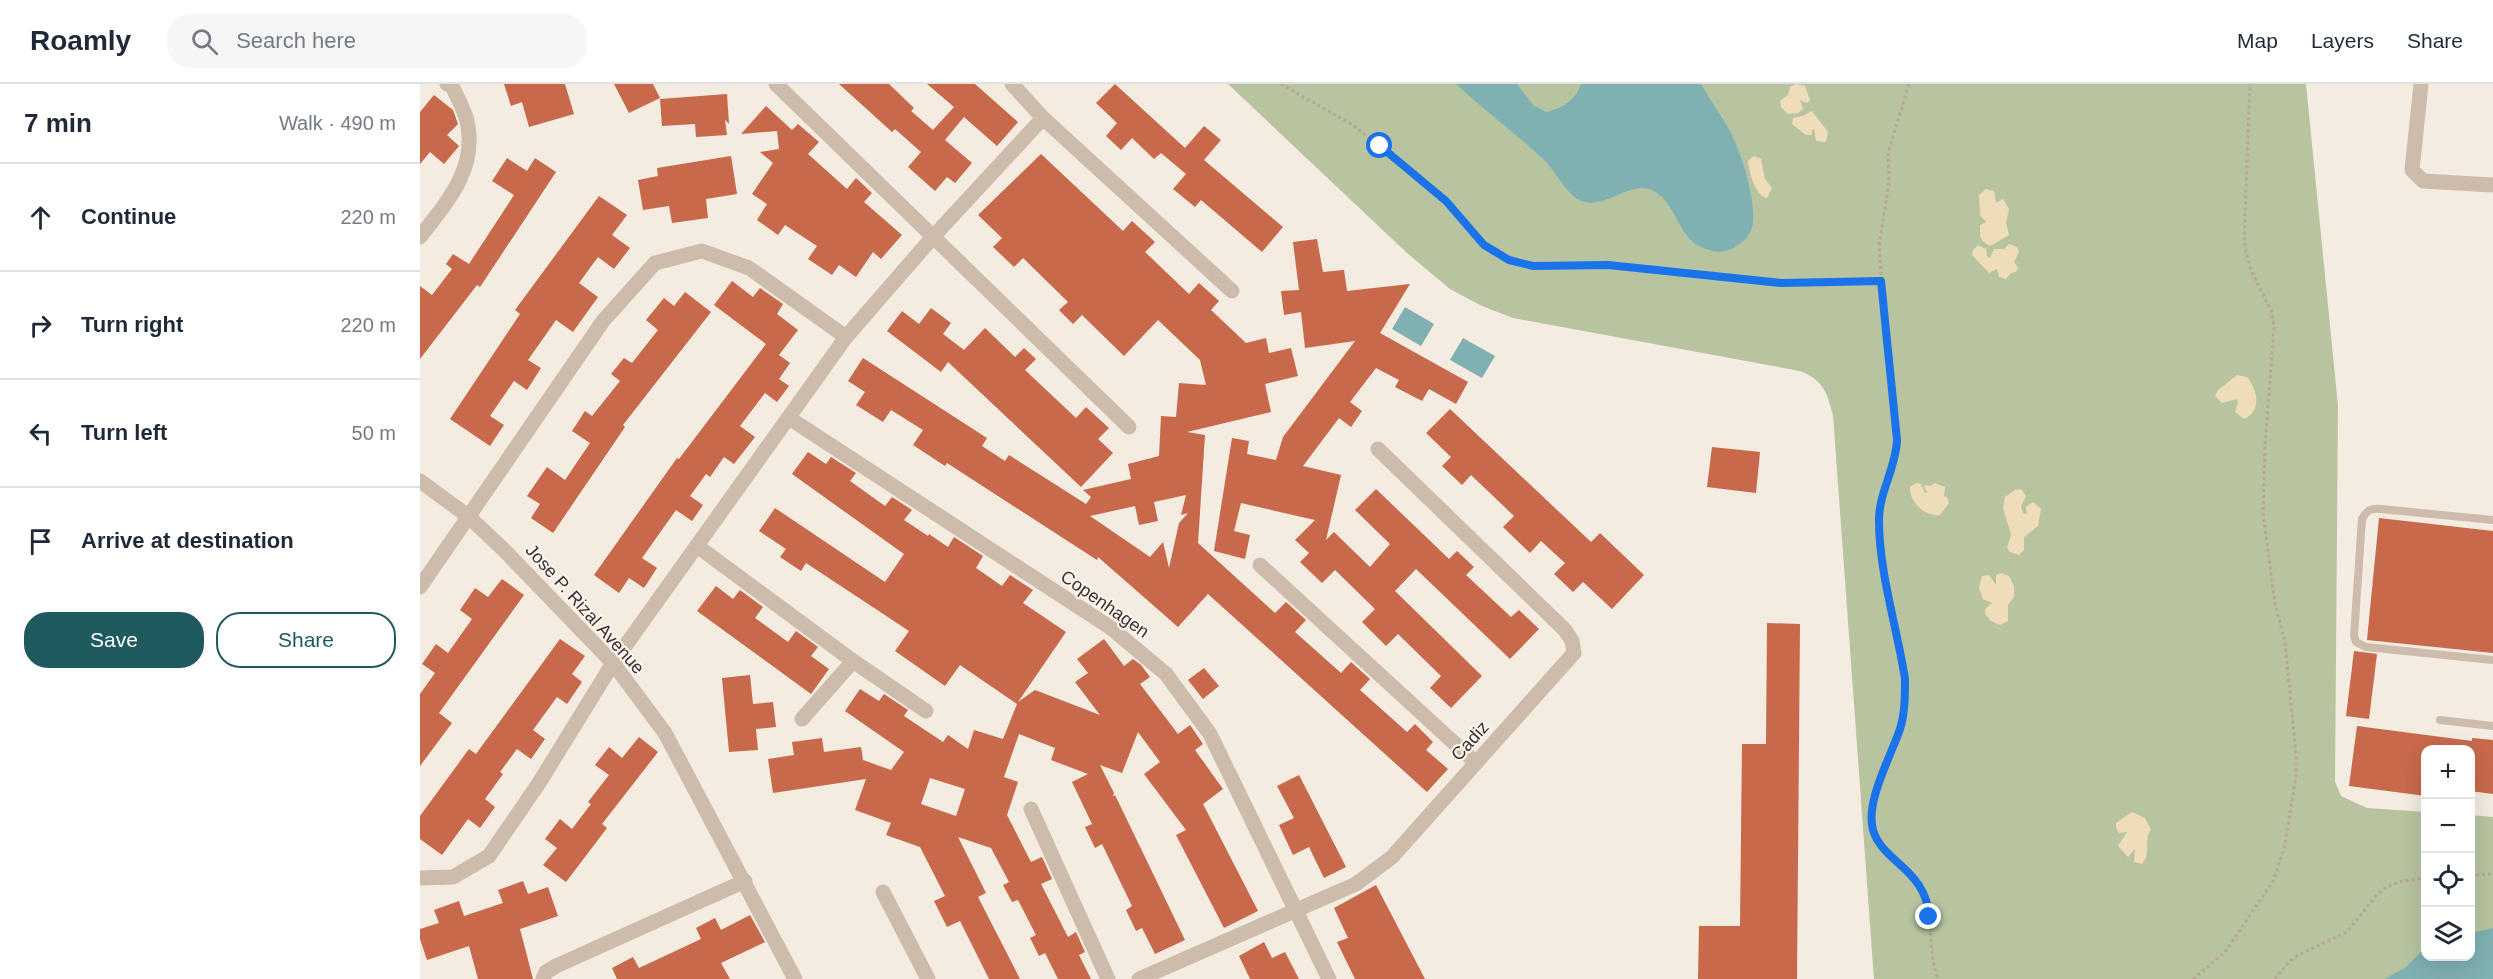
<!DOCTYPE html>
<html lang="en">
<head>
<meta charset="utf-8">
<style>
  :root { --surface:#fff; --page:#f6f6f7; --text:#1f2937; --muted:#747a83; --line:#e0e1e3; --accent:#1f5a5e }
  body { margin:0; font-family:Arial,sans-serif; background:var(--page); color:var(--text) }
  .controls { position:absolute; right:18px; bottom:18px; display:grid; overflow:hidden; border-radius:12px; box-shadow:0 6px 24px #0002 }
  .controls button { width:54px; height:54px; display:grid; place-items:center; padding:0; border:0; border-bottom:2px solid var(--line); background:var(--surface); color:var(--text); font:30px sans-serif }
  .stop { position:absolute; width:18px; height:18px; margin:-14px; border:4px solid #1a73e8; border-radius:50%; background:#fff }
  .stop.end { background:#1a73e8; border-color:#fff; box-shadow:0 2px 6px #0008 }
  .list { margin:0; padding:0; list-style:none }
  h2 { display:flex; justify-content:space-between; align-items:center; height:78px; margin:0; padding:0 24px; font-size:26px }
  h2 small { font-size:20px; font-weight:400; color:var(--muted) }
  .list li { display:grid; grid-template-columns:39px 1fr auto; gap:18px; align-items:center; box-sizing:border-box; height:108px; padding:0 24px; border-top:2px solid var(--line) }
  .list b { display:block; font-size:22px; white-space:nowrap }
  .list em { font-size:20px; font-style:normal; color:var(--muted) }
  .actions { display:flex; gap:12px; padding:18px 24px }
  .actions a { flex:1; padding:14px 0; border:2px solid var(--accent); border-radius:24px; text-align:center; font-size:21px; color:var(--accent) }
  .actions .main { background:var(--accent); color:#fff }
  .icon { flex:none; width:33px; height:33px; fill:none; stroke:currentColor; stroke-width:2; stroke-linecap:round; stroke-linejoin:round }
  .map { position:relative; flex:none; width:2073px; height:895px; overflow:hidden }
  header { display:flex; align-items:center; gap:36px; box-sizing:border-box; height:84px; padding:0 30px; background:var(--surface); border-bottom:2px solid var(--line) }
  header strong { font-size:28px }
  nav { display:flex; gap:33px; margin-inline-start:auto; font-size:21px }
  .search { width:420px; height:54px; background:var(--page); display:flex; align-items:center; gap:15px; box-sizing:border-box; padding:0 21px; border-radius:24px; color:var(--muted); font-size:22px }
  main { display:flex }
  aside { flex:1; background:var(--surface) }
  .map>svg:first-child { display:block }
  .green { fill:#b8c4a0 }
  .sand { fill:#efdcb8 }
  .water { fill:#7fb0b2 }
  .building { fill:#c8694b; fill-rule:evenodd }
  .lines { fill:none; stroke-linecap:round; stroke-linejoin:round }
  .path { stroke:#b9a596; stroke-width:3; stroke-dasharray:3 3; stroke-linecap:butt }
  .service { stroke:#cdbbac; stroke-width:8 }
  .minor { stroke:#cdbbac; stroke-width:15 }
  .route { stroke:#1a73e8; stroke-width:8 }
  .labels { text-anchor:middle; stroke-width:4.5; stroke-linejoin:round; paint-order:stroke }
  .street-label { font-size:18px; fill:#3b302b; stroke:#fbf5ee }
</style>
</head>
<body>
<header>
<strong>Roamly</strong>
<div class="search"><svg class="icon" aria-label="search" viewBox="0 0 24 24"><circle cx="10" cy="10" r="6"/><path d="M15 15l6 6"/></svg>Search here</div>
<nav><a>Map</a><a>Layers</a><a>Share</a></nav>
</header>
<main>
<aside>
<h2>7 min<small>Walk · 490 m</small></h2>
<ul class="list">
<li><svg class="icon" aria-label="ahead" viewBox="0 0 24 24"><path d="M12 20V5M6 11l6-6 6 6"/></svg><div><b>Continue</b></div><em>220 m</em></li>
<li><svg class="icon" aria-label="right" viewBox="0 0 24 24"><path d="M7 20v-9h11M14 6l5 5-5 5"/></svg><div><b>Turn right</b></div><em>220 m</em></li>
<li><svg class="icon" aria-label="left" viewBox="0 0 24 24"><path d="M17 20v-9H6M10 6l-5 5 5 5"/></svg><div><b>Turn left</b></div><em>50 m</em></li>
<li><svg class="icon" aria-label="arrive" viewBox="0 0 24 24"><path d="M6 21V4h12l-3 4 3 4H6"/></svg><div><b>Arrive at destination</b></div></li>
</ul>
<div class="actions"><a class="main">Save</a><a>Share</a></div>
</aside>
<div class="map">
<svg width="2073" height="895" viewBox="0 0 2073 895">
  <rect width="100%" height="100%" fill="#f4ebe1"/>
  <path class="green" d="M808,0H1886L1918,322L1915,698L1921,712L1947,724L2005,728L2006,872H2050L2051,731L2073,733V895H1454L1413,331C1407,308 1403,296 1380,287L1093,234L1062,222L1030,205L987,169Z"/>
  <g class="sand">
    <path d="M1376,0L1385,2L1390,16L1387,19L1380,16L1383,25L1378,29L1368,30L1361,23L1360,17L1368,11L1370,3Z"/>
    <path d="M1392,27L1408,48L1406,58L1396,57L1394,45L1392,46V51H1386L1372,40L1373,34L1383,32Z"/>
    <path d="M1334,72L1341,75L1345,95L1352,104L1347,114C1335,111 1329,88 1328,77Z"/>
    <path d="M1566,105L1574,107L1576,119L1583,115L1589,125L1586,139L1589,151L1570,162C1559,156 1560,153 1560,141L1566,138L1560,131L1559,111Z"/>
    <path d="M1589,160L1597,163L1599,168L1594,178L1598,184L1596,188L1591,189L1586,195L1579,193L1577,185L1569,189L1552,171L1553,166L1558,161L1566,165L1567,172L1570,174L1574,165H1584Z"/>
    <path d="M1817,291L1827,293C1837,305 1843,327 1824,335L1815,328L1818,318L1817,315L1802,319L1795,312L1798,306Z"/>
    <path d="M1496,399L1501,400L1505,409H1507L1504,402L1506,401L1510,402L1515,399L1525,403L1524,412L1527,413L1529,419L1520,431C1505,433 1489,418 1490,403Z"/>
    <path d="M1601,405L1606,412L1601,423L1603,429L1607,430L1606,423L1613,418L1621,425L1618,442L1604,453V466L1599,471L1590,468L1587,464L1591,451L1583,424L1585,413L1595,406Z"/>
    <path d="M1582,489L1589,492L1594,502V513L1588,521V537L1580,541L1571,537L1565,530V525L1572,519L1563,515L1559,504L1562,492L1569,491L1576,501V491Z"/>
    <path d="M1712,728L1725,734L1731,746C1723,755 1732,770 1722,780L1714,778L1715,765L1708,773L1698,762L1707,748L1699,749L1696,744V739Z"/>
  </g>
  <g class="water">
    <path d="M1036,0H1097L1114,22L1127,28C1143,24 1156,16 1161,0H1281C1290,16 1301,31 1310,47C1321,67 1338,121 1332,144C1330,151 1324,157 1318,161C1307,170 1292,169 1279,162C1259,152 1256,122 1237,109C1213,91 1185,129 1159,116C1146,109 1134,85 1123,75C1095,49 1064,26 1036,0Z"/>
    <path d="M985,223L1014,240L1001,262L972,245Z"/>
    <path d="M1043,254L1075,272L1062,294L1030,276Z"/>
    <path d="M2073,844V895H1965L1986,883L2005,864L2006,872H2050L2051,849Z"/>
  </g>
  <g class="building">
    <path d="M84,0H145L154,30L109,43L102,18L91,22Z"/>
    <path d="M194,0H233L240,14L209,29Z"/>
    <path d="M419,0H469L494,24L491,27L513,46L534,23L507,0H555L598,38L577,62L544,33L525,56L552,79L535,99L527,93L515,107L488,83L501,68L475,45L472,48Z"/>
    <path d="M695,0L765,64L784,42L801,56L784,76L863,143L842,168L781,116L775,123L753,105L766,90L741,69L734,75L712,54L701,66L686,52L697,39L676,19Z"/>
    <path d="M307,10L309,40L305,36L307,51L276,53L275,40L242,42L240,15Z"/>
    <path d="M14,11L33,26L38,40L27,51L39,62L24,80L10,68L0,80V28Z"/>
    <path d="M346,22L372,46L378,40L399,58L388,70L427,105L436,94L452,109L444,118L482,151L461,175L453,168L436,193L419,181L412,191L388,175L397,162L365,141L358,151L337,136L347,120L332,110L353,79L340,68L359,65L357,47L321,50Z"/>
    <path d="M621,70L703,147L712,137L735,158L725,168L769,210L779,199L799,217L791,226L826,259L846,254L849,269L871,264L878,292L845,300L851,328L767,348L785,351L778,459L855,529L866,518L886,536L875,548L921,589L931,578L950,595L940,606L987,648L995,640L1013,658L1006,666L1028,685L1007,708L788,510L758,543L678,473L677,476L527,379L525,382L493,361L503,346L471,326L463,338L436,321L445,308L428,297L443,274L567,354L562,362L585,377L589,371L666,420L671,413L663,406L711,395L708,380L739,372L741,332L756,333L759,299L786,301L780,276L738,236L704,272L662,231L653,240L639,226L648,218L603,174L594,183L573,163L582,154L558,131ZM766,411L761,431L768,429L759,439L749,484L743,458L730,473L670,432L715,422L719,441L738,437L734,418Z"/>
    <path d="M311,72L317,110L286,115L288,134L252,139L249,122L223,126L218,96L238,92L237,84Z"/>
    <path d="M87,74L107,87L115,74L136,88L60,203L57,201L0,275V202L12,211L32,185L26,180L33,170L49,180L94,111L72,97Z"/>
    <path d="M179,112L207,131L192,151L210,164L194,185L178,173L159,199L178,213L153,248L136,236L108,276L121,284L107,306L94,297L70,332L84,341L70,362L30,335L100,230L95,226Z"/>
    <path d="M897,155L903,188L924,186L927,207L990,200L960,249L1048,298L1036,320L1009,305L1002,317L975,303L979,296L956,284L930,318L942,327L931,343L919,334L883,382L921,391L906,456L914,448L950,483L970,460L935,426L956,405L1029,475L1037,467L1054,483L1046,491L1091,533L1099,526L1119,545L1090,575L996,485L975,507L1062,592L1031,624L1010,604L1021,592L978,550L966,562L942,538L955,525L915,486L902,499L880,478L889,469L875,456L895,436L821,419L814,447L830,451L825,475L794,467L812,354L829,357L827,370L856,376L863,353L935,257L885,264L881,228L864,231L861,207L879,206L873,158Z"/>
    <path d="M312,197L333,213L340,204L363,220L357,230L378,246L359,271L370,279L359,295L369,302L357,318L345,309L320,342L335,353L314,380L304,373L290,393L286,390L270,412L283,421L272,437L256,426L222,474L237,484L224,504L209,494L199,509L174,491L257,374L259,375L346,260L294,221Z"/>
    <path d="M265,208L291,228L203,341L205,343L133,449L111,434L120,420L107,412L127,383L145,396L170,359L152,347L165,327L172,332L200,297L191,290L204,274L212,279L238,246L226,236L244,214L254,222Z"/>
    <path d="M511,224L531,239L523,250L544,266L565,244L595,273L604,264L616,275L605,286L656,334L666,323L689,344L678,355L693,369L661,403L528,278L521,288L467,247L482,227L499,240Z"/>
    <path d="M1030,325L1171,458L1180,449L1224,491L1192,525L1163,498L1153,508L1134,490L1145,479L1121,457L1110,469L1083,443L1094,432L1051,391L1042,401L1022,382L1031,373L1006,349Z"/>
    <path d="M1292,363L1340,368L1336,409L1287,403Z"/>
    <path d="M388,368L406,380L411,373L436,389L430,397L465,422L472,413L492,426L484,436L508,452L509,450L528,463L534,453L563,472L556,484L582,502L590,491L613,506L603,519L646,548L598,618L615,606L680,631L655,598L668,589L657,575L684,555L704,582L713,575L721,581L730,593L720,600L758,650L770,641L783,660L775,666L803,705L783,720L838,827L804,844L756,751L766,746L724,690L740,678L718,648L702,689L680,681L694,709L693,713L695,711L765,856L735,870L722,844L716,847L706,826L712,822L682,760L675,764L665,743L672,740L652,698L668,690L631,676L635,664L599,650L584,693L598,698L587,731L611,778L622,773L632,795L621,800L648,853L656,848L665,868L659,871L671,895H638L625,869L619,872L610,854L616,851L598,816L592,818L583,801L589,798L571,764L538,753L566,809L558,813L600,895H569L540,837L527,843L514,817L525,812L500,763L466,751L471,739L435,726L446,695L353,709L348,675L374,671L372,658L402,654L404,668L441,663L443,676L471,686L484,668L425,627L440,605L459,617L464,610L488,626L484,632L523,658L528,651L548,665L554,646L583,655L597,620L540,581L525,602L475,567L489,547L386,479L381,487L360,473L366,465L339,447L355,424L465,498L484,470L372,390ZM510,694L545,705L536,732L501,720Z"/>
    <path d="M1959,434L2073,447V569L1947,556Z"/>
    <path d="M82,495L104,511L19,629L32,639L0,682V610L15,589L2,580L16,560L28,569L52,535L40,526L55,504L68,513Z"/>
    <path d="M296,502L313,515L320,506L343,523L335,534L368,558L376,547L398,563L391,572L409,585L391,610L277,527Z"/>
    <path d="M1347,539L1380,540L1377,895H1278L1279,842H1320L1322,660H1346Z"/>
    <path d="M140,555L165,572L152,590L162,598L147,620L137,613L113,646L125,655L111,675L97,665L80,688L83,690L65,715L75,723L60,744L48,735L22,771L0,755V732L49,665L56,670Z"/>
    <path d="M1934,567L1957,570L1949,635L1926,632Z"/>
    <path d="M784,584L799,602L783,615L768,596Z"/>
    <path d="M330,591L333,620L353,618L356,643L336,645L338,666L309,668L302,594Z"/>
    <path d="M1937,642L2052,657V654L2073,656V710L2050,707V666H2006V712L1929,702Z"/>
    <path d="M219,653L238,668L182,740L187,744L146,798L123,781L137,764L125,755L140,735L152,745L171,720L168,718L189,691L175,681L189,663L202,674Z"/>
    <path d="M879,691L926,783L904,794L889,763L873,771L859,741L874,734L857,702Z"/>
    <path d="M103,797L108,810L128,803L138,832L100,845L113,895H58L49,862L7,876L0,855V845L19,839L14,826L39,817L44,832L83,819L78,806Z"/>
    <path d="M956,801L1005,895H935L917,858L928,854L914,824Z"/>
    <path d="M330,831L345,858L301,879L310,895H197L192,884L213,873L219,884L281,855L276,844L295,834L301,846Z"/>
    <path d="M844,858L852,874L865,868L879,895H830L819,872Z"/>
  </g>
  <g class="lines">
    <g class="path">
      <path d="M861,0L933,41L960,62L1026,117L1064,161L1089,175L1113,182L1188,181L1361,199L1461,197"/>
      <path d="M1489,0L1468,69L1469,99L1459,161L1464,232L1477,356L1475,380L1465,405L1459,436L1465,492L1485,595C1485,612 1485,629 1480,645C1470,675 1454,704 1453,737C1452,764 1487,780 1500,802C1516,830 1506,864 1518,895"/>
      <path d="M2050,791L2073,790"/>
      <path d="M1773,895L1805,868L1853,797L1864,765L1876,693V670L1865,558L1855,519L1843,429L1845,362L1854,243L1851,226L1831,187L1824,159L1830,0"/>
      <path d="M1855,895L1869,878L1878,871L1927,848L1955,813L1966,803L1982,797L2006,794"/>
    </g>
    <g class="service">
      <path d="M2073,436L1961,425C1951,424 1947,426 1942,435L1934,552L1936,558L1946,563L2073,576"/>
      <path d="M2020,636L2073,642"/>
    </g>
    <g class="minor">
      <path d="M356,0L709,343"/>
      <path d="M592,0L623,34L812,207"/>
      <path d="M2001,0L1992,86L2003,97L2073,101"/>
      <path d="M0,153C27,118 58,84 47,37C44,25 37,13 32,2L27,0"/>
      <path d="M369,334L691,544L746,590L790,650L909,895"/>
      <path d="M0,397L48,432L84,466L193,579L245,649L375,895"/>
      <path d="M277,462L433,577L382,635"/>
      <path d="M840,481L1056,679"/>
      <path d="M0,503L183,237L235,179L282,167L329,184L426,253"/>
      <path d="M433,577L506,627"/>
      <path d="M611,725L688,895"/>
      <path d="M0,794L33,793L69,772L119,699L193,579L426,253L512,154L623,34"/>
      <path d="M463,808L508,895"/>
      <path d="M123,895L126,888L136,882L325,797"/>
      <path d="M719,895L936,800L972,773L1154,569L1152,557L1145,546L958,365"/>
    </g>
  </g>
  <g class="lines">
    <path class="route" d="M960,62L1026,117L1064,161L1089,176L1113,182L1188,181L1361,199L1461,197L1477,356C1476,384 1459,408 1459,436C1459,489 1477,543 1485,595C1485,612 1485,629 1480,645C1471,672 1445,718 1453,746C1462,778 1507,786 1509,833"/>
  </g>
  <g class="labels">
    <g class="street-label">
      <text transform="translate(685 520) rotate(35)" y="6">Copenhagen</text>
      <text transform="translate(165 525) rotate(48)" y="6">Jose P. Rizal Avenue</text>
      <text transform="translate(1050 657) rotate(-48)" y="6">Cadiz</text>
    </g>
  </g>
</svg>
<div class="controls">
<button>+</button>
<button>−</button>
<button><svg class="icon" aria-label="locate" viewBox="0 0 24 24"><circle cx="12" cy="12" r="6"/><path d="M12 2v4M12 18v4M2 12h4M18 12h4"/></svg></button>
<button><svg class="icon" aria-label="layers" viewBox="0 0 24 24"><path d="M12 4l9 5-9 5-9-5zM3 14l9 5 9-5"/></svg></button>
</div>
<div class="stop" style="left:960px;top:62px"></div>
<div class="stop end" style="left:1509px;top:833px"></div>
</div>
</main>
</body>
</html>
